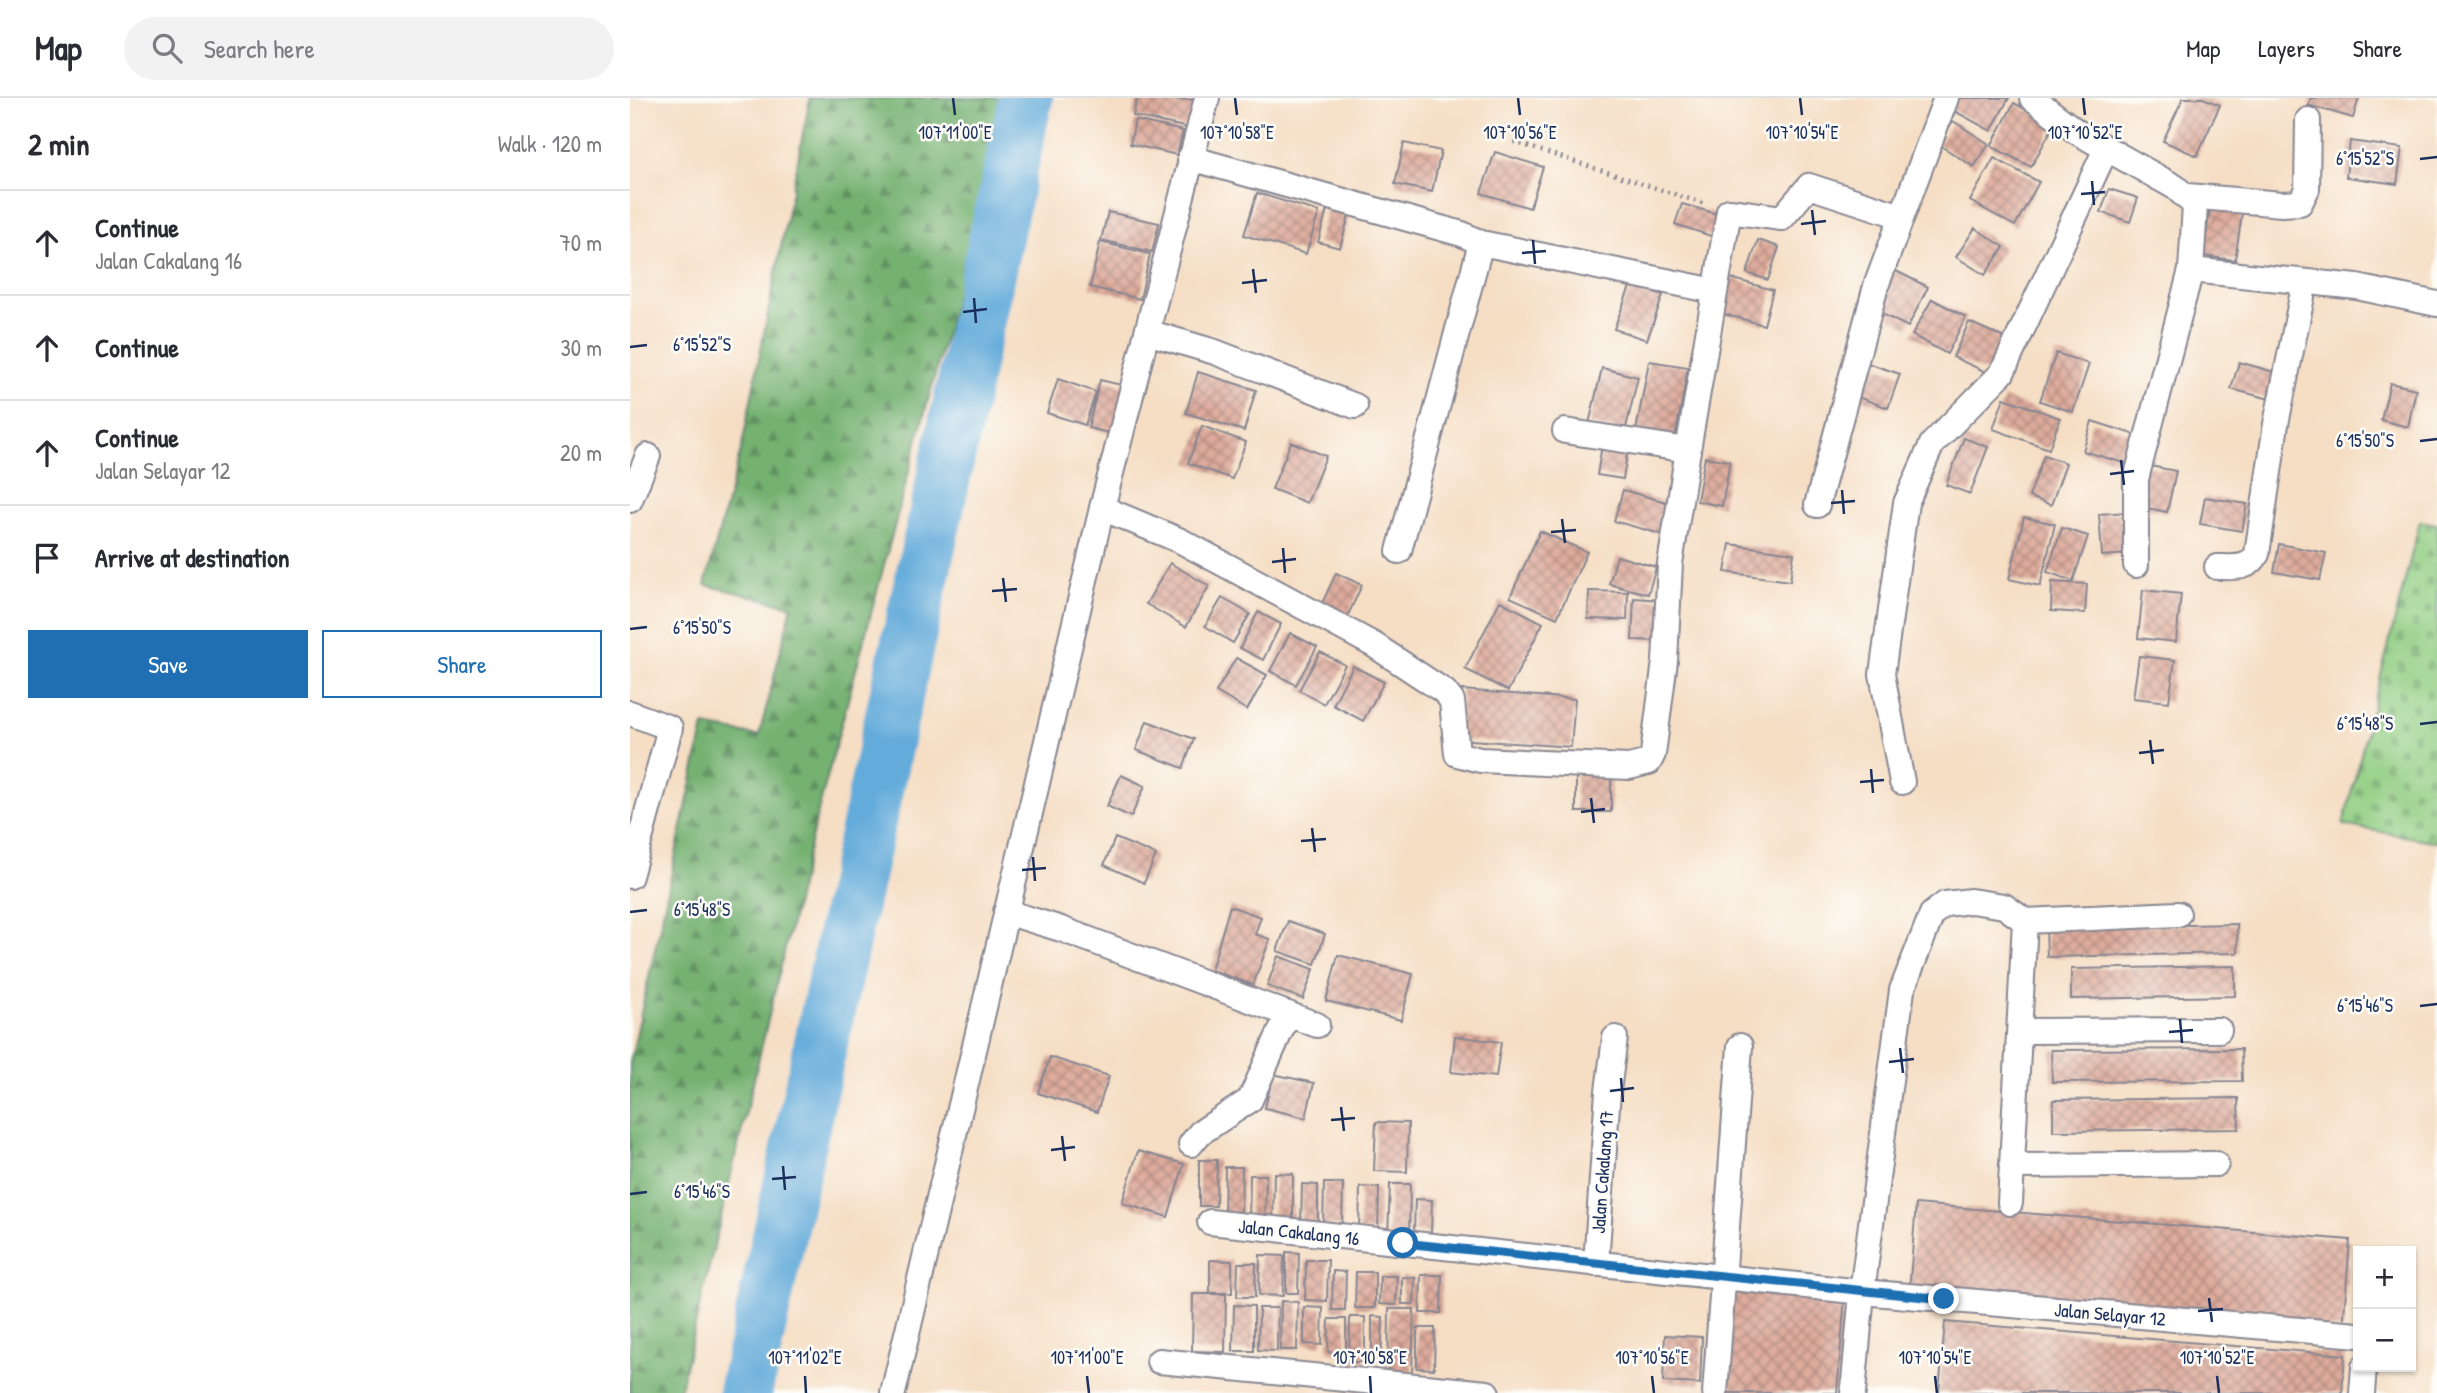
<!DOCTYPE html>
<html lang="en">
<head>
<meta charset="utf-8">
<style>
  :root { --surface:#fff; --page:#f2f2f3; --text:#2b2b33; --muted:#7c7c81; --line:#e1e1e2; --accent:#1f6fb2 }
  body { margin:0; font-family:"Patrick Hand",sans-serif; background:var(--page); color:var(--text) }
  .controls { position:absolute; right:21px; bottom:21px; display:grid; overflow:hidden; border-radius:0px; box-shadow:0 2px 5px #0004 }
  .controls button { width:63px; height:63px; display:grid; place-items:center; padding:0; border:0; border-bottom:2px solid var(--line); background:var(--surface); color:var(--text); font:35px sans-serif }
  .stop { position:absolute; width:21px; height:21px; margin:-16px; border:5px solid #1f6fb2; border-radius:50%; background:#fff }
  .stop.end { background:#1f6fb2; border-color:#fff; box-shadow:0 2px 7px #0008 }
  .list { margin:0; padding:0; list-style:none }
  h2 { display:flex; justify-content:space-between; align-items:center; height:91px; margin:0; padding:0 28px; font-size:30px }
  h2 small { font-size:23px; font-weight:400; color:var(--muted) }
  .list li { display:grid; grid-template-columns:46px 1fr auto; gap:21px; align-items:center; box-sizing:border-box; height:105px; padding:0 28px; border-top:2px solid var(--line) }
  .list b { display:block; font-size:26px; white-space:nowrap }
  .list p { margin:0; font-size:23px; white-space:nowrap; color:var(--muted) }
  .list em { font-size:23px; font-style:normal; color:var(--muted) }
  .actions { display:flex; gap:14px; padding:21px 28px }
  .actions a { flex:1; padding:16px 0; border:2px solid var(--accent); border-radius:0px; text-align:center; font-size:24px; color:var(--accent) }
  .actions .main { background:var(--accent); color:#fff }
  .icon { flex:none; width:38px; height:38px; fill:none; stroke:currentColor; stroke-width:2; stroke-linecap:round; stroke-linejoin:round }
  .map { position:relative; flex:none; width:1807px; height:1295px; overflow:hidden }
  header { display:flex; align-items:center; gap:42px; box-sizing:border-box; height:98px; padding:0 35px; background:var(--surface); border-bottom:2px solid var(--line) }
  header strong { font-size:33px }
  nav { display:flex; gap:38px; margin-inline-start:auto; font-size:24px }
  .search { width:490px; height:63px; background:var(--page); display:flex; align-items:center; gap:18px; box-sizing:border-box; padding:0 24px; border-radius:38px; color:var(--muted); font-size:26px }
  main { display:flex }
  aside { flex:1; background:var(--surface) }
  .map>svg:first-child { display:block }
  .forest { fill:url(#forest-firs); stroke:#487068; stroke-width:2 }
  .cemetery { fill:url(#cemetery-stones); stroke:#567e70; stroke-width:2 }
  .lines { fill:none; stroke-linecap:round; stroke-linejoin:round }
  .river { stroke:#63abda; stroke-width:54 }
  .building { fill:url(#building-cross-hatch) }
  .street-casing { stroke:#888691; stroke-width:28 }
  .path { stroke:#888691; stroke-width:4.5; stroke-dasharray:2 5; stroke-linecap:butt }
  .street { stroke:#fff; stroke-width:24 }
  .route { stroke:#1f6fb2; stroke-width:9 }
  .ticks { fill:none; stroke:#1b2f5e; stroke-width:2.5 }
  .labels { text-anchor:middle; stroke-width:5; stroke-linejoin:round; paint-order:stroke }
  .street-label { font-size:19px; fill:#1b2f5e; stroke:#fdfcf7 }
  .ticks-label { font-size:18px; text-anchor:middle; fill:#1b2f5e; stroke:#fdfcf7; stroke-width:5; stroke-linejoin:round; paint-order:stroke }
</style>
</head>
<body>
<header>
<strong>Map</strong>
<div class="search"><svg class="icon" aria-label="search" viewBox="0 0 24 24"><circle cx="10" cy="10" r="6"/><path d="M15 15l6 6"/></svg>Search here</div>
<nav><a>Map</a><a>Layers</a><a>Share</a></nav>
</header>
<main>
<aside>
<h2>2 min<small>Walk · 120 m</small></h2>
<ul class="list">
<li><svg class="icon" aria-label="ahead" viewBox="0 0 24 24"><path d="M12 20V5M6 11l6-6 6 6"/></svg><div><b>Continue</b><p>Jalan Cakalang 16</p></div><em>70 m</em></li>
<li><svg class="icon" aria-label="ahead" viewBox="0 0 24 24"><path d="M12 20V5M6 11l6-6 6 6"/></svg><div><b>Continue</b></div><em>30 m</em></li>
<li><svg class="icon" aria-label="ahead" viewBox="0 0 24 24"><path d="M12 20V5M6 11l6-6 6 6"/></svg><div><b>Continue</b><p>Jalan Selayar 12</p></div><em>20 m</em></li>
<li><svg class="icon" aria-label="arrive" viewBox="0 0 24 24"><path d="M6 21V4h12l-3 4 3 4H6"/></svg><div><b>Arrive at destination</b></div></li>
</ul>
<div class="actions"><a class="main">Save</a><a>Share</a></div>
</aside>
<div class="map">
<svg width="1807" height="1295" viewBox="0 0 1807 1295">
  <defs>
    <pattern id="forest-firs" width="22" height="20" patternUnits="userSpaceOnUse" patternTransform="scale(1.75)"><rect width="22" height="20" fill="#75b171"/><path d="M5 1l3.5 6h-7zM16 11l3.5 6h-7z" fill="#5f9060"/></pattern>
    <pattern id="cemetery-stones" width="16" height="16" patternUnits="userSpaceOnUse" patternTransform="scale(1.75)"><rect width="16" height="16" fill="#92ce83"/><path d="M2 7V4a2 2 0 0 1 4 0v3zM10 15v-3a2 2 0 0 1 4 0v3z" fill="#7db174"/></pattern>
    <pattern id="building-cross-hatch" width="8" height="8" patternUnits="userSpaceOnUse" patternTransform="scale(1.75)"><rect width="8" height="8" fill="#deab9c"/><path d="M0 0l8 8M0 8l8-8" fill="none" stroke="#b38c82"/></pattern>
  </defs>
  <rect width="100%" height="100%" fill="#fdfcf7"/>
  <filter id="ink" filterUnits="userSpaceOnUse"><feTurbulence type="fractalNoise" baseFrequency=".0143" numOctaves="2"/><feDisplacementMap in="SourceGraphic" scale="14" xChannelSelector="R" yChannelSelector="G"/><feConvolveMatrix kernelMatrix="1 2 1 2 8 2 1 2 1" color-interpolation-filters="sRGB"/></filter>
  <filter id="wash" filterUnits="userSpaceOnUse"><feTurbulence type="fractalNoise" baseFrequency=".00686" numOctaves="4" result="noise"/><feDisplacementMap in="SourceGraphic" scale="28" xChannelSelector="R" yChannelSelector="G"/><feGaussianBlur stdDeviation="1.57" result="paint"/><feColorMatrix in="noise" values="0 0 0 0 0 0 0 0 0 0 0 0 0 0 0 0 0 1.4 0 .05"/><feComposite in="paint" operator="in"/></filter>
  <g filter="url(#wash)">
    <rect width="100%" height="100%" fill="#f5dec4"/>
    <path class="forest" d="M180,0H384L326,198L185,725L49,1295H0V965L74,628L129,638L162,508L75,487L112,348Z"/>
    <path class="cemetery" d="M1790,423L1807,426V744L1713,727Z"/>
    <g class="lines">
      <path class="river" d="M115,1295L396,0"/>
    </g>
    <g id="blocks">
      <g class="building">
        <path d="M507,0L566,2L559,30L503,18Z"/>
        <path d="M1322,0H1379L1361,33L1317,9Z"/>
        <path d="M1553,0H1573L1590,7L1567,58L1533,43Z"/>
        <path d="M1681,0H1729L1723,20L1678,7Z"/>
        <path d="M1384,5L1424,27L1401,69L1361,48Z"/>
        <path d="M505,22L553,33L547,57L500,46Z"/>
        <path d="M1323,23L1359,46L1344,69L1308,46Z"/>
        <path d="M1720,43L1772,50L1767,86L1716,79Z"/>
        <path d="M774,45L811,53L802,94L765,86Z"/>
        <path d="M865,54L913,69L900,110L851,95Z"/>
        <path d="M1364,60L1409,84L1385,128L1340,103Z"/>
        <path d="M1479,91L1508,100L1500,124L1471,114Z"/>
        <path d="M627,95L689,114L676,156L614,137Z"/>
        <path d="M1581,104L1613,109L1605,162L1573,158Z"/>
        <path d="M1052,106L1094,118L1087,140L1045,126Z"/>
        <path d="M698,108L720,114L710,150L688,144Z"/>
        <path d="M478,114L529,125L522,154L471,142Z"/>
        <path d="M1345,130L1374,149L1355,177L1326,159Z"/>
        <path d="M1128,142L1149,149L1138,182L1117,175Z"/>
        <path d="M470,144L520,156L510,201L460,189Z"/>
        <path d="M1264,172L1298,189L1278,229L1244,212Z"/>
        <path d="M1100,180L1143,192L1134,227L1090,215Z"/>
        <path d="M1001,186L1033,197L1017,242L984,231Z"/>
        <path d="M1302,201L1336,219L1317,256L1282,237Z"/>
        <path d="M1339,224L1375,240L1358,275L1323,259Z"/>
        <path d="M1426,255L1459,266L1443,314L1410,303Z"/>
        <path d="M1019,263L1058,269L1045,340L1006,333Z"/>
        <path d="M1231,263L1270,276L1258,310L1219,296Z"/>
        <path d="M1609,264L1648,275L1640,301L1601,291Z"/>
        <path d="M972,270L1008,279L995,334L959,326Z"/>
        <path d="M568,274L626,292L614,333L556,315Z"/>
        <path d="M428,281L466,294L455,327L417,315Z"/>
        <path d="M470,282L500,289L488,337L458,330Z"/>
        <path d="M1760,285L1786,291L1778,329L1751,322Z"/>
        <path d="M1374,300L1430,320L1419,351L1363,331Z"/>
        <path d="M1462,323L1509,338L1501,367L1453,353Z"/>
        <path d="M572,328L616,344L602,381L558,365Z"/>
        <path d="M1334,340L1358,349L1340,396L1316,387Z"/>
        <path d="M661,344L696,358L677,405L642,391Z"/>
        <path d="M972,347L998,351L993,381L967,377Z"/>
        <path d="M1414,357L1436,365L1421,407L1399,399Z"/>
        <path d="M1075,359L1100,363L1092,408L1067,403Z"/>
        <path d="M1515,367L1546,373L1537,414L1506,408Z"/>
        <path d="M993,392L1043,406L1034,437L984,423Z"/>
        <path d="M1575,399L1617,406L1612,433L1570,426Z"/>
        <path d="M1498,414L1500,456L1472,458L1469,416Z"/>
        <path d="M1394,419L1425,426L1410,488L1379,481Z"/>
        <path d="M1432,430L1458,438L1443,483L1417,474Z"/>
        <path d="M910,433L957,454L927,520L880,499Z"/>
        <path d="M1100,446L1164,455L1160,483L1095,474Z"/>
        <path d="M1649,446L1696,455L1690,482L1644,474Z"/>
        <path d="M987,458L1026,469L1018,496L979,486Z"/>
        <path d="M540,465L579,488L556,529L516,506Z"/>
        <path d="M706,475L732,487L714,526L688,514Z"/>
        <path d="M1422,484L1457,486L1455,515L1421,513Z"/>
        <path d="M1513,492L1551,496L1546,544L1508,540Z"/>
        <path d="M959,493L998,494L997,522L958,521Z"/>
        <path d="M592,500L620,516L603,545L575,528Z"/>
        <path d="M1004,500L1032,502L1031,543L1002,542Z"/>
        <path d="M870,503L913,525L878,593L835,571Z"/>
        <path d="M628,514L651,526L633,562L610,550Z"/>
        <path d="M660,535L687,549L666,587L640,573Z"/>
        <path d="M690,554L715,567L694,606L669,592Z"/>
        <path d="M1509,558L1545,562L1539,604L1503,600Z"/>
        <path d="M606,560L637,577L617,612L586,594Z"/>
        <path d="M723,568L754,584L733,623L703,607Z"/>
        <path d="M832,592L945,601L941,649L828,641Z"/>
        <path d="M517,623L564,641L553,670L506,652Z"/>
        <path d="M946,675L981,676V714H946Z"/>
        <path d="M491,677L515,688L501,719L477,708Z"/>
        <path d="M485,740L526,757L514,785L474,767Z"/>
        <path d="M600,808L631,819L625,836L640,841L623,887L581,872Z"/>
        <path d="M658,823L695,836L685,866L647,853Z"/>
        <path d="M1607,826L1608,855L1417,859L1416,830Z"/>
        <path d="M708,857L783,876L771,922L696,903Z"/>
        <path d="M648,858L684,871L673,901L637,888Z"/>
        <path d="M1605,868V898L1441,901V871Z"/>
        <path d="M825,938L871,944L866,979L821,974Z"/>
        <path d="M1611,951L1612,983L1422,984L1421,952Z"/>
        <path d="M420,959L479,978L467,1014L408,995Z"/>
        <path d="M643,976L684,985L676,1020L635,1010Z"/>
        <path d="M1608,1000L1609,1031L1423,1033V1002Z"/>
        <path d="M746,1024L778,1025L777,1074L744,1073Z"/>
        <path d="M508,1053L554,1066L538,1119L492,1105Z"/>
        <path d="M569,1062H587L586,1108H569Z"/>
        <path d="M595,1069H612L611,1119H594Z"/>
        <path d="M644,1075L663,1076V1125H643Z"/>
        <path d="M620,1077H636L635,1127L619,1126Z"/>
        <path d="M694,1085H713L712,1128H693Z"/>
        <path d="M672,1086L688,1087V1128H671Z"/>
        <path d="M760,1086H780L779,1139H758Z"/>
        <path d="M730,1089L749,1090L748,1133H729Z"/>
        <path d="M785,1101L802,1102L801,1135L784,1134Z"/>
        <path d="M1286,1106L1720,1142L1713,1231L1279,1195Z"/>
        <path d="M656,1154L669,1155L668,1195H656Z"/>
        <path d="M630,1157L654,1158L653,1198L629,1197Z"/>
        <path d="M580,1162L602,1163V1195H580Z"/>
        <path d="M676,1162H698L697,1203L675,1202Z"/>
        <path d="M608,1165H626L625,1199H607Z"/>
        <path d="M703,1173L716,1174L715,1212H702Z"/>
        <path d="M726,1174H745V1210H725Z"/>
        <path d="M791,1177H812L811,1215H790Z"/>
        <path d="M750,1178H767L766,1207L749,1206Z"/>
        <path d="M772,1179L785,1180L784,1206H772Z"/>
        <path d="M1103,1189L1215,1198L1207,1295H1094Z"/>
        <path d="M563,1196H596L595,1254L562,1253Z"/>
        <path d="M651,1203L668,1204L667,1252H650Z"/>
        <path d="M604,1207L624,1208V1253H603Z"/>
        <path d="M674,1209L693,1210L692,1247L674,1246Z"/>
        <path d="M629,1210H648L647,1253L628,1252Z"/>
        <path d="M759,1211H784L782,1276H758Z"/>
        <path d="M742,1218L753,1219L751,1259H742Z"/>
        <path d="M720,1219H735V1264H719Z"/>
        <path d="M699,1221H716V1255L698,1254Z"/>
        <path d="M1315,1224L1715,1257L1712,1295H1309Z"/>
        <path d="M787,1230H805L804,1271L787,1270Z"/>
        <path d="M1035,1237L1072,1239L1070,1286L1033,1284Z"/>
      </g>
    </g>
  </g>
  <g filter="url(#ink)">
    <use href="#blocks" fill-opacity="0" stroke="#888691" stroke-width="2"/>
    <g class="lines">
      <defs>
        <g id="street">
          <path d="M1402,0L1447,34L1545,89L1565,107L1561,172L1506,381V467"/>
          <path d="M560,60L832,136L851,145L1085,193"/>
          <path d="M1558,98L1652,106L1670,105L1677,91L1678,22"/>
          <path d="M1561,172L1727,189L1807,206"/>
          <path d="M517,234L585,254L725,308"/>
          <path d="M935,333L1058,352L1099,113L1152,120L1179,88L1271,118"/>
          <path d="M0,402L18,358"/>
          <path d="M1187,407L1246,188L1316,0"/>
          <path d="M472,410L551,443L744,547L815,594L822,603L827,656L850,662L999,669L1019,664L1023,656L1035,563L1040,466L1058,352"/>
          <path d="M769,453L851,145"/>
          <path d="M1587,469C1603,469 1619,472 1627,456L1646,326L1675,184"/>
          <path d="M0,615L40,630L0,778"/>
          <path d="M1272,684L1252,576L1276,405L1302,346L1372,275L1476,51"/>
          <path d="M376,814L431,831L687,927"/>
          <path d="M1395,823L1548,816"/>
          <path d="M1391,933L1589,932"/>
          <path d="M561,1046L570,1035L620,1002L658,916"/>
          <path d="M1382,1068L1586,1066"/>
          <path d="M580,1124L1232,1194L1728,1237"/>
          <path d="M966,1166L978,993L985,940"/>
          <path d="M529,1263L857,1295"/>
          <path d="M263,1295L472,410L577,0"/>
          <path d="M1085,1295L1110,948"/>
          <path d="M1223,1295L1232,1194L1272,892L1302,816L1315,806L1341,803L1374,808L1395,823L1380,1105"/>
          <path d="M1732,1295L1734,1269"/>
        </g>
      </defs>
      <use href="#street" class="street-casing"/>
      <path class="path" d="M884,44L1075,106"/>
      <use href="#street" class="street"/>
    </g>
  </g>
  <g class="lines" filter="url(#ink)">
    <path class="route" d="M773,1145L1314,1201"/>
  </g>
  <path class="ticks" d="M323,0L325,17M605,0L607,17M888,0L890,17M1170,0L1172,17M1453,0L1455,17M1790,61L1807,59M1462,83L1464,107M1451,96L1475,94M1182,112L1185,137M1171,126L1196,123M903,142L905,166M892,155L916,153M623,171L626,195M612,185L637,182M344,200L346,225M333,214L357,211M0,249L17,247M1790,343L1807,341M1491,362L1494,387M1480,376L1504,373M1212,392L1214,416M1201,405L1225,403M932,421L935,445M921,434L946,432M653,450L655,475M642,464L666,461M373,480L376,504M362,493L387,491M0,531L17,529M1790,626L1807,624M1520,642L1523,666M1509,655L1534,652M1241,671L1243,695M1230,684L1254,682M961,700L964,725M951,714L975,711M682,730L685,754M671,743L696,741M403,759L405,783M392,772L416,770M0,814L17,812M1790,908L1807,906M1550,921L1552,945M1539,934L1563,932M1270,950L1273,975M1259,964L1284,961M991,980L993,1004M980,993L1004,990M711,1009L714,1033M701,1022L725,1020M432,1038L435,1063M421,1052L445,1049M153,1068L155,1092M142,1081L166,1079M0,1096L17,1094M1579,1200L1582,1224M1568,1213L1593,1211M175,1278L176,1295M457,1278L459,1295M740,1278L741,1295M1022,1278L1024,1295M1305,1278L1307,1295M1587,1278L1589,1295"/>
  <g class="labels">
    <g class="street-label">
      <text transform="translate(972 1074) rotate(-86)" y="7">Jalan Cakalang 17</text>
      <text transform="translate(669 1134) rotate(6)" y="7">Jalan Cakalang 16</text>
      <text transform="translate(1480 1216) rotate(5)" y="7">Jalan Selayar 12</text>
    </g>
  </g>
  <g class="ticks-label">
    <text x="325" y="41">107°11'00"E</text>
    <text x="607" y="41">107°10'58"E</text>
    <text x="890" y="41">107°10'56"E</text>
    <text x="1172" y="41">107°10'54"E</text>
    <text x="1455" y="41">107°10'52"E</text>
    <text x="1735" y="67">6°15'52"S</text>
    <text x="72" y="253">6°15'52"S</text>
    <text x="1735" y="349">6°15'50"S</text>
    <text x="72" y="536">6°15'50"S</text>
    <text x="1735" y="632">6°15'48"S</text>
    <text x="72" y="818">6°15'48"S</text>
    <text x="1735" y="914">6°15'46"S</text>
    <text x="72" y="1100">6°15'46"S</text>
    <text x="175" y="1266">107°11'02"E</text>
    <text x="457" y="1266">107°11'00"E</text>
    <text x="740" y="1266">107°10'58"E</text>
    <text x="1022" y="1266">107°10'56"E</text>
    <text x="1305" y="1266">107°10'54"E</text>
    <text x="1587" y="1266">107°10'52"E</text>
  </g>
</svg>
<div class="controls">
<button>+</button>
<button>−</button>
</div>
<div class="stop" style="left:773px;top:1145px"></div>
<div class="stop end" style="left:1314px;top:1201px"></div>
</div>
</main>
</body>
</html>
